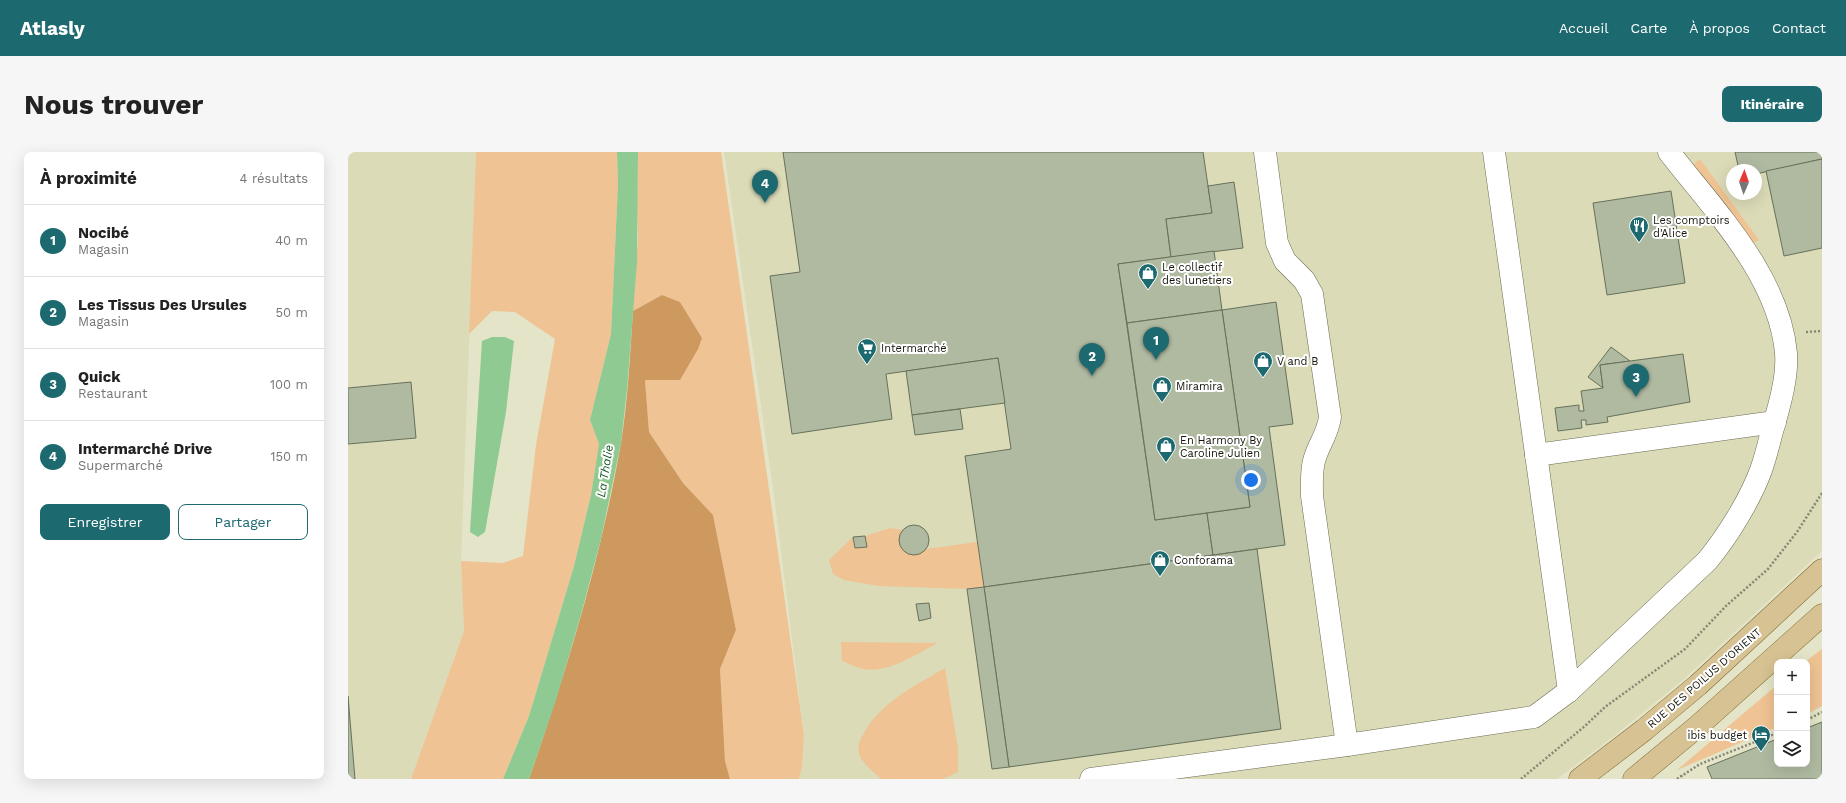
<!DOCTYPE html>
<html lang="fr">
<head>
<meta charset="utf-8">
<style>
  :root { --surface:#fff; --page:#f6f6f6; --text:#222; --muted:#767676; --line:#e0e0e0; --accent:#1d6970 }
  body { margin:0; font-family:"Work Sans",sans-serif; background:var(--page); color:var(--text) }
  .controls { position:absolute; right:12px; bottom:12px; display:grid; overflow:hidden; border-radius:8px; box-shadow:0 4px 16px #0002 }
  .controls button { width:36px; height:36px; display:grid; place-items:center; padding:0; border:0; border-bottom:1px solid var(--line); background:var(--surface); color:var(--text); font:20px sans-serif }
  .compass { position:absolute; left:1378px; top:12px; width:36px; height:36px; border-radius:50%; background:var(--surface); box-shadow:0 4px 16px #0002; rotate:2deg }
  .you { position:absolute; left:903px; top:328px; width:14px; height:14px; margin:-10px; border:3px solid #fff; border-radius:50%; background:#1a73e8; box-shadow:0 0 0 6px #1a73e833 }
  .badge { display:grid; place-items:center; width:26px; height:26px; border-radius:50%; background:var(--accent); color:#fff; font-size:13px; font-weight:700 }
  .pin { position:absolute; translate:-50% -33px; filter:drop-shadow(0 1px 2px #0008) }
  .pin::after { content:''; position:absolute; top:21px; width:14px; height:12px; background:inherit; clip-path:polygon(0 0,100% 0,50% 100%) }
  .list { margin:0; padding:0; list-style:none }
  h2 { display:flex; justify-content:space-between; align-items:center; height:52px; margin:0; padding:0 16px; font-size:17px }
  h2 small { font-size:13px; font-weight:400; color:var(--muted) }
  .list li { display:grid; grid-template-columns:26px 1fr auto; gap:12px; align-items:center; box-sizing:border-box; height:72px; padding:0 16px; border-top:1px solid var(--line) }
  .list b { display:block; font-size:15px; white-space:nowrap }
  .list p { margin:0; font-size:13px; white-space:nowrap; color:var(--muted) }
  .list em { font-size:13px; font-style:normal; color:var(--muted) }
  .actions { display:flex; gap:8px; padding:12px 16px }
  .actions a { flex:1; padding:9px 0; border:1px solid var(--accent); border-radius:8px; text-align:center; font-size:14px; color:var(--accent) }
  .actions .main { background:var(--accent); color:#fff }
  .icon { flex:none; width:22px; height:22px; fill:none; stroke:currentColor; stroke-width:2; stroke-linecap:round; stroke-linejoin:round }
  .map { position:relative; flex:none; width:1474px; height:627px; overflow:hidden; border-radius:8px }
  header { display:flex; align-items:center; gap:24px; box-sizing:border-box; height:56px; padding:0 20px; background:var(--accent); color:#fff }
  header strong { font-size:19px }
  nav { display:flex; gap:22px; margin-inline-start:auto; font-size:14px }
  .intro { display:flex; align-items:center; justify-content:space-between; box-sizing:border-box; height:96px; padding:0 24px }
  h1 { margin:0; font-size:28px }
  .button { padding:10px 18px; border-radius:8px; background:var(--accent); color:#fff; font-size:14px; font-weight:700 }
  main { display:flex; gap:24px; padding:0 24px }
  aside { flex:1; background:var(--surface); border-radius:8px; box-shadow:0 4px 16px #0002 }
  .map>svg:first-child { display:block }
  .built { fill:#dbdbb8; fill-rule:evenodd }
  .green { fill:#efc393 }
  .forest { fill:#cd995f }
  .water { fill:#90ca93 }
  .building { fill:#afbaa1; stroke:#67715a }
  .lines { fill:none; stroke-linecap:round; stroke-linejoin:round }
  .minor-casing { stroke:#6b6b52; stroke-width:23 }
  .major-casing { stroke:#806b33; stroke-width:23 }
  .path { stroke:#868672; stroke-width:2.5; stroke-dasharray:2 2; stroke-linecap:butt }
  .minor { stroke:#fff; stroke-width:22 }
  .major { stroke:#d6c292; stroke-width:22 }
  .labels { text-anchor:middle; stroke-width:4; stroke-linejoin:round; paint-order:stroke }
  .poi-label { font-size:11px; fill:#131309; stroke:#fff; text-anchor:start }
  .street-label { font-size:11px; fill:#131309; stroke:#fff }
  .water-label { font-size:12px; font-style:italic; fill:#195522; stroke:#fff }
</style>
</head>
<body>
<header>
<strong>Atlasly</strong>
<nav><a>Accueil</a><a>Carte</a><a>À propos</a><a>Contact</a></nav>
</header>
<div class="intro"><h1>Nous trouver</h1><a class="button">Itinéraire</a></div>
<main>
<aside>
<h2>À proximité<small>4 résultats</small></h2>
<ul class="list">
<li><span class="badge">1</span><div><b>Nocibé</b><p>Magasin</p></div><em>40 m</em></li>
<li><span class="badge">2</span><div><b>Les Tissus Des Ursules</b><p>Magasin</p></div><em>50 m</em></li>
<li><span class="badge">3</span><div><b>Quick</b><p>Restaurant</p></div><em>100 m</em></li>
<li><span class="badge">4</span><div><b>Intermarché Drive</b><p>Supermarché</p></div><em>150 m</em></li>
</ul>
<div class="actions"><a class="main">Enregistrer</a><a>Partager</a></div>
</aside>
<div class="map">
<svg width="1474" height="627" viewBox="0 0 1474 627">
  <rect width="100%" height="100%" fill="#e4e4c8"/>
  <g class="built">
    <path d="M0,0H128L113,409L116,479L63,627H0Z"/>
    <path d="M376,0H1474V399L1336,527L1266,584L1209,627H451L454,615L456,583L426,343ZM1384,18H1408V42H1384Z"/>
  </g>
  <g class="green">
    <path d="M128,0H269L270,33L263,182L242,268L251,292L243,343L226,414L181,564L155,627H63L116,479L113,409L155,411L175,404L188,293L207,187L167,160L144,159L121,182Z"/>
    <path d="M290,0H373L456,583L454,615L451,627H382L377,609L372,517L388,478L365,363L335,331L301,280L297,228H332L354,186L332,150L314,143L285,159L290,86L289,55Z"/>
    <path d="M1352,7L1411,88L1403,92L1342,15Z"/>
    <path d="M542,376L554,378C548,390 552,398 564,403L578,397L629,390L636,435L619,437L531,434L496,428L485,422L481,408L505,385L507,396L518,395L517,384Z"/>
    <path d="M493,490L590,491C568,502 540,522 515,517C508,516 501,511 494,509Z"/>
    <path d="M1474,497V554L1459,562V510H1457Z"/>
    <path d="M597,516L610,596V620L595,627H533C526,620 513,611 511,601C509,593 512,588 516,581C534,549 567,534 597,516Z"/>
    <path d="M1429,533V575L1329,618Z"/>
  </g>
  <path class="forest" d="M314,143L332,150L354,186L350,197L332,228H297L301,280L335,331L365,363L388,478L372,517L377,609L382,627H181C219,517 253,406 273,291C280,248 282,203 285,159Z"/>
  <g class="water">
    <path d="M269,0H290L289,110L279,238L273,291L253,387L234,459L208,548L181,627H155L181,564L226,414L243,343L251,292L242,268L263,182L270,33Z"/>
    <path d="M144,185H157L166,189L158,260L137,380L130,385L122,380L134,189Z"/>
  </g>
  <g class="building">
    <path d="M435,0H855L864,61L818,67L823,105L770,112L807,368L859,361L865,403L636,435L617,304L663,297L650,206L538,222L544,267L444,282L422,124L452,120Z"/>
    <path d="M1387,0H1474V7L1408,22V18H1391Z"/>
    <path d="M1474,7V96L1436,104L1418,19Z"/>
    <path d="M886,30L895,96L823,105L818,67L864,61L860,34Z"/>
    <path d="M1323,39L1337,131L1259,143L1245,51Z"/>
    <path d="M866,99L874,158L779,171L770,112Z"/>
    <path d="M928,150L945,272L921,275L937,393L865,403L859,361L902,355L874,158Z"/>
    <path d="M874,158L902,355L807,368L779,171Z"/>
    <path d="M1263,195L1282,209L1252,213L1255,236L1240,225Z"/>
    <path d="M1335,202L1342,250L1259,265L1260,270L1238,273V268H1233L1234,276L1210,279L1207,256L1231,253V259H1236L1233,239L1255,236L1252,213Z"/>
    <path d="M650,206L657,251L564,263L558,219Z"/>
    <path d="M63,230L68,286L0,292V236Z"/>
    <path d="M612,257L615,277L567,283L564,263Z"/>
    <circle cx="566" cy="388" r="15"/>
    <path d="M517,384L519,395L507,396L505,385Z"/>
    <path d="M909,397L933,577L661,615L636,435Z"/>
    <path d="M636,435L661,615L644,617L619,437Z"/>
    <path d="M581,451L583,466L571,469L568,452Z"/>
    <path d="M0,544L7,627H0Z"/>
    <path d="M1474,570V627H1364L1359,615L1429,587V612H1459V576Z"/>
  </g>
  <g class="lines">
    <defs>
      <g id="minor">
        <path d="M917,0L929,91L937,109L956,128L964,142L982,265C980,282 970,293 966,309C963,321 964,332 964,344L999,593"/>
        <path d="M1146,0L1221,539"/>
        <path d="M1188,303L1427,270"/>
        <path d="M743,627L999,593L1186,565L1221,539L1359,409C1379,385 1402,348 1413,318C1417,307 1420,295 1423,283C1430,258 1440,227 1438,201C1431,124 1366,58 1321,0"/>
      </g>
      <g id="major">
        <path d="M1232,627L1296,578L1350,533L1474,418"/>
        <path d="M1286,627L1350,574L1474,463"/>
      </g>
    </defs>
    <use href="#minor" class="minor-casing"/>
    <use href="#major" class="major-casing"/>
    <g class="path">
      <path d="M1458,180L1474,179"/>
      <path d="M1459,568L1474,560"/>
      <path d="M1333,623L1334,627"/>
      <path d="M1173,627L1237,574L1257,555L1337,497L1378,454L1420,417L1449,380L1474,341"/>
      <path d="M1329,627L1352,612L1429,581"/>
    </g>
    <use href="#minor" class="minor"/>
    <use href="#major" class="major"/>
  </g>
  <defs>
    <symbol id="restaurant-pin" viewBox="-11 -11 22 30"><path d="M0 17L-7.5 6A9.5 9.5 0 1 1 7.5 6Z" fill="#1d6970" stroke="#fff"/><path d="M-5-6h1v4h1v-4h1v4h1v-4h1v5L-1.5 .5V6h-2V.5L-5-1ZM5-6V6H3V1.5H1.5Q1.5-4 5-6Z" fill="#fff"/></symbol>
    <symbol id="shop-pin" viewBox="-11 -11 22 30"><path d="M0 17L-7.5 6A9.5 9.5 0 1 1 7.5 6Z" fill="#1d6970" stroke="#fff"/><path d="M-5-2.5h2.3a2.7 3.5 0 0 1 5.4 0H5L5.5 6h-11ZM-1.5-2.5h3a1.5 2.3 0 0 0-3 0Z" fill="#fff"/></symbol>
    <symbol id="supermarket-pin" viewBox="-11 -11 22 30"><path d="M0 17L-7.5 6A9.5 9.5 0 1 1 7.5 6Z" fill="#1d6970" stroke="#fff"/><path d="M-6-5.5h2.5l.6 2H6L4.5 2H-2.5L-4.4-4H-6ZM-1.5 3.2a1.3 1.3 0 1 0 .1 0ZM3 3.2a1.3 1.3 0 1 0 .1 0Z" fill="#fff"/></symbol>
    <symbol id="hotel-pin" viewBox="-11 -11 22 30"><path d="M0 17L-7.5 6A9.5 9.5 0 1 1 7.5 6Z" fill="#1d6970" stroke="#fff"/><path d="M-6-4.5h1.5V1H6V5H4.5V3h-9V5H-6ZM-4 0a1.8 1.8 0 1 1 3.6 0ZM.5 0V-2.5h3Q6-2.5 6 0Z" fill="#fff"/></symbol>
  </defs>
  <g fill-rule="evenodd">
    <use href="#restaurant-pin" x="1280" y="63" width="22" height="30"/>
    <use href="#shop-pin" x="789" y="110" width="22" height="30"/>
    <use href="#supermarket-pin" x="508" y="185" width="22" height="30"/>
    <use href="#shop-pin" x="904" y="198" width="22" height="30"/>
    <use href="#shop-pin" x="803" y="223" width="22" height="30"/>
    <use href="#shop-pin" x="807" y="283" width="22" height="30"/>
    <use href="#shop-pin" x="801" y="397" width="22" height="30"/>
    <use href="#hotel-pin" x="1402" y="572" width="22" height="30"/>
  </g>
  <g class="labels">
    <g class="poi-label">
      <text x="1305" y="72">Les comptoirs<tspan x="1305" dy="13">d'Alice</tspan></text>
      <text x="814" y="119">Le collectif<tspan x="814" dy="13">des lunetiers</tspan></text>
      <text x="533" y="200">Intermarché</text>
      <text x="929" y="213">V and B</text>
      <text x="828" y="238">Miramira</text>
      <text x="832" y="292">En Harmony By<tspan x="832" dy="13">Caroline Julien</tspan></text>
      <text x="826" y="412">Conforama</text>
      <text x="1399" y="587" text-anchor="end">ibis budget</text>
    </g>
    <g class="street-label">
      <text transform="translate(1356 526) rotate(-41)" y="4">RUE DES POILUS D'ORIENT</text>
    </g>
    <g class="water-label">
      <text transform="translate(257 319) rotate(-81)" y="4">La Thalie</text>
    </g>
  </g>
</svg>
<div class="controls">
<button>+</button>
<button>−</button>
<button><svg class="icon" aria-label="layers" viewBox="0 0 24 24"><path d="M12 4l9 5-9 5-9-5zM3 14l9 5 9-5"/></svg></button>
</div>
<svg class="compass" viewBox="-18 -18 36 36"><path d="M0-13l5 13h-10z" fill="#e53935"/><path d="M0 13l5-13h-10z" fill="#767676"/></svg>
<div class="you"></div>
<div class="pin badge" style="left:808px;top:208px">1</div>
<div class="pin badge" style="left:744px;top:224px">2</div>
<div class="pin badge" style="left:1288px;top:245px">3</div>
<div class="pin badge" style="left:417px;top:51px">4</div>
</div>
</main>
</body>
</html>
